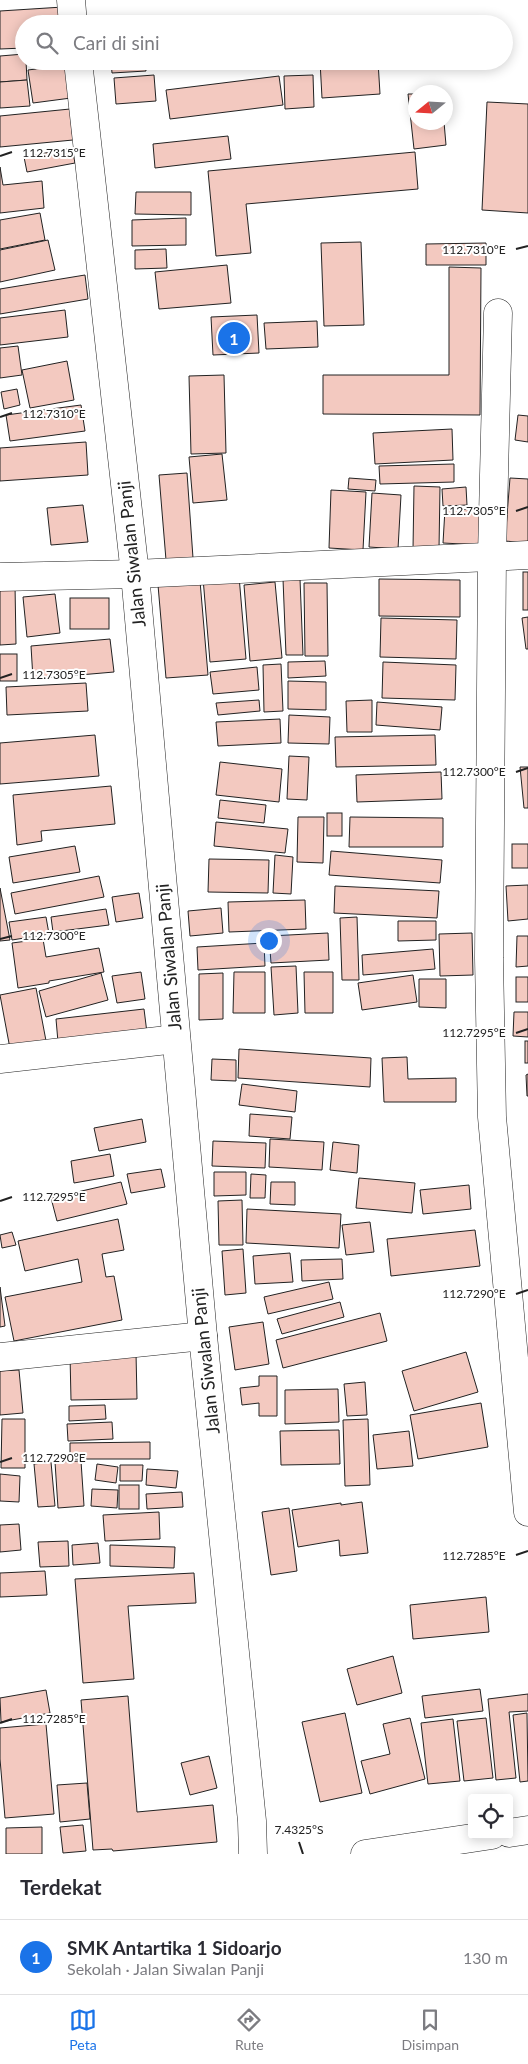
<!DOCTYPE html>
<html lang="id">
<head>
<meta charset="utf-8">
<style>
  :root { --surface:#fff; --page:#f7f7f7; --text:#2b2b33; --muted:#7c7c81; --line:#e1e1e2; --accent:#1a73e8 }
  body { margin:0; font-family:Lato,sans-serif; background:var(--page); color:var(--text) }
  .controls { position:absolute; right:15px; bottom:15px; display:grid; overflow:hidden; border-radius:5px; box-shadow:0 2px 12px #0003 }
  .controls button { width:45px; height:45px; display:grid; place-items:center; padding:0; border:0; border-bottom:1px solid var(--line); background:var(--surface); color:var(--text); font:25px sans-serif }
  .compass { position:absolute; left:408px; top:85px; width:45px; height:45px; border-radius:50%; background:var(--surface); box-shadow:0 2px 12px #0003; rotate:252deg }
  .you { position:absolute; left:268px; top:940px; width:18px; height:18px; margin:-12px; border:4px solid #fff; border-radius:50%; background:#1a73e8; box-shadow:0 0 0 8px #1a73e833 }
  .badge { display:grid; place-items:center; width:32px; height:32px; border-radius:50%; background:var(--accent); color:#fff; font-size:16px; font-weight:700 }
  .pin { position:absolute; translate:-50% -50%; border:2px solid #fff; box-shadow:0 1px 5px #0006 }
  .list { margin:0; padding:0; list-style:none }
  h2 { display:flex; justify-content:space-between; align-items:center; height:65px; margin:0; padding:0 20px; font-size:21px }
  h2 small { font-size:16px; font-weight:400; color:var(--muted) }
  .list li { display:grid; grid-template-columns:32px 1fr auto; gap:15px; align-items:center; box-sizing:border-box; height:75px; padding:0 20px; border-top:1px solid var(--line) }
  .list b { display:block; font-size:19px; white-space:nowrap }
  .list p { margin:0; font-size:16px; white-space:nowrap; color:var(--muted) }
  .list em { font-size:16px; font-style:normal; color:var(--muted) }
  .icon { flex:none; width:28px; height:28px; fill:none; stroke:currentColor; stroke-width:2; stroke-linecap:round; stroke-linejoin:round }
  .map { position:relative; flex:none; width:528px; height:1854px; overflow:hidden }
  .search { position:absolute; background:var(--surface); box-shadow:0 2px 12px #0003; left:15px; right:15px; top:15px; height:55px; display:flex; align-items:center; gap:12px; box-sizing:border-box; padding:0 18px; border-radius:28px; color:var(--muted); font-size:19px }
  .sheet { height:140px; background:var(--surface) }
  nav { display:flex; justify-content:space-around; align-items:center; box-sizing:border-box; height:70px; border-top:1px solid var(--line); background:var(--surface); font-size:14px; color:var(--muted) }
  nav a { display:grid; justify-items:center; gap:2px }
  nav .on { color:var(--accent) }
  .map>svg:first-child { display:block }
  .building { fill:#f3c9c0; stroke:#222 }
  .lines { fill:none; stroke-linecap:round; stroke-linejoin:round }
  .street-casing { stroke:#222; stroke-width:29 }
  .street { stroke:#fff; stroke-width:28 }
  .ticks { fill:none; stroke:#222; stroke-width:2 }
  .labels { text-anchor:middle; stroke-width:4; stroke-linejoin:round; paint-order:stroke }
  .street-label { font-size:18px; fill:#222; stroke:#fff }
  .ticks-label { font-size:12px; text-anchor:middle; fill:#222; stroke:#fff; stroke-width:4; stroke-linejoin:round; paint-order:stroke }
</style>
</head>
<body>
<div class="map">
<svg width="528" height="1854" viewBox="0 0 528 1854">
  <rect width="100%" height="100%" fill="#fff"/>
  <g class="building">
    <path d="M63,7L64,24H24V48L0,49V11Z"/>
    <path d="M24,54V61H26L27,80L0,82V56Z"/>
    <path d="M111,61H145L146,71L112,73Z"/>
    <path d="M150,61H206L151,68Z"/>
    <path d="M320,61H378L380,94L322,98Z"/>
    <path d="M67,65L71,98L33,103L28,70Z"/>
    <path d="M154,75L156,101L116,104L114,78Z"/>
    <path d="M313,75L314,107L285,109L284,76Z"/>
    <path d="M279,76L283,105L170,119L166,90Z"/>
    <path d="M27,80L30,106L0,108V82Z"/>
    <path d="M408,94H416V122H444L446,145L414,149Z"/>
    <path d="M487,102L528,104V213L482,210Z"/>
    <path d="M70,109L73,140L0,147V116Z"/>
    <path d="M228,136L231,159L155,168L153,144Z"/>
    <path d="M72,148L75,163L27,172L24,157Z"/>
    <path d="M415,152L418,189L246,204L251,253L216,256L208,171Z"/>
    <path d="M0,167L3,185L42,181L44,208L0,213Z"/>
    <path d="M136,192H191V215L135,214Z"/>
    <path d="M40,213L45,240L0,249V220Z"/>
    <path d="M186,218V245L132,246V220Z"/>
    <path d="M48,240L55,270L0,282V250Z"/>
    <path d="M361,242L364,325L324,326L321,243Z"/>
    <path d="M486,243V265H426V244Z"/>
    <path d="M166,249L167,268L135,269V250Z"/>
    <path d="M227,265L231,303L159,309L155,272Z"/>
    <path d="M449,267L481,268L480,415L323,414V375H449Z"/>
    <path d="M85,275L88,299L0,314V289Z"/>
    <path d="M65,310L68,337L0,345V318Z"/>
    <path d="M257,315L259,353L213,355L211,317Z"/>
    <path d="M317,321L318,347L266,349L264,323Z"/>
    <path d="M18,346L22,375L0,378V348Z"/>
    <path d="M67,361L74,400L30,408L22,370Z"/>
    <path d="M224,375L226,453L191,454L189,376Z"/>
    <path d="M17,389L20,405L4,409L1,392Z"/>
    <path d="M81,405L85,431L10,441L6,415Z"/>
    <path d="M518,415L528,416V442L515,440Z"/>
    <path d="M452,429L453,460L375,464L373,433Z"/>
    <path d="M86,442L88,475L0,481V448Z"/>
    <path d="M222,454L227,500L193,503L189,457Z"/>
    <path d="M454,464V482L380,484L379,466Z"/>
    <path d="M187,473L193,558L166,560L159,475Z"/>
    <path d="M349,478L376,480L375,491L348,489Z"/>
    <path d="M510,478L528,479V543L505,541Z"/>
    <path d="M414,486L440,487L439,549H413Z"/>
    <path d="M466,487L467,505L443,506L442,489Z"/>
    <path d="M331,490L366,492L363,550L329,548Z"/>
    <path d="M372,493L401,495L398,549L369,547Z"/>
    <path d="M83,505L88,542L51,545L47,508Z"/>
    <path d="M445,509L483,510L481,545L443,543Z"/>
    <rect x="523" y="572" width="5" height="38"/>
    <path d="M239,576L246,659L210,662L203,578Z"/>
    <path d="M283,579H300L303,655H286Z"/>
    <path d="M379,579L460,580V617L379,616Z"/>
    <path d="M200,581L208,675L166,678L158,585Z"/>
    <path d="M275,582L282,658L250,661L244,585Z"/>
    <path d="M304,583H327L328,656H305Z"/>
    <path d="M0,585H15L16,644L0,645Z"/>
    <path d="M55,594L60,633L27,637L23,597Z"/>
    <rect x="70" y="598" width="39" height="31"/>
    <path d="M528,617V649H526L522,618Z"/>
    <path d="M381,618L457,620L456,659L380,657Z"/>
    <path d="M110,639L114,672L33,679L31,646Z"/>
    <rect x="0" y="654" width="17" height="27"/>
    <path d="M325,661L326,676L288,678V662Z"/>
    <path d="M383,662L456,665L455,700L382,698Z"/>
    <path d="M281,664L283,711L264,712L263,665Z"/>
    <path d="M257,667L259,690L213,694L210,672Z"/>
    <path d="M288,681L326,682V710L288,709Z"/>
    <path d="M86,683L88,711L7,715L6,687Z"/>
    <path d="M259,700L260,711L218,715L216,703Z"/>
    <path d="M372,700V732H347L346,701Z"/>
    <path d="M377,702L442,707L440,730L376,725Z"/>
    <path d="M289,715L330,717L329,744L288,743Z"/>
    <path d="M280,719L281,743L218,746L216,722Z"/>
    <path d="M95,735L99,776L0,784V743Z"/>
    <path d="M435,735L436,765L336,767L335,737Z"/>
    <path d="M289,756L309,757L307,800L287,799Z"/>
    <path d="M220,762L282,769L279,802L216,795Z"/>
    <path d="M520,767H528V808H524Z"/>
    <path d="M441,772L442,799L357,802L356,775Z"/>
    <path d="M111,786L115,824L41,831L42,841L17,845L13,795Z"/>
    <path d="M220,800L266,805L264,823L218,818Z"/>
    <rect x="327" y="813" width="15" height="23"/>
    <path d="M298,817H324L323,863L297,862Z"/>
    <path d="M350,817L443,818V847H349Z"/>
    <path d="M216,822L288,829L285,853L214,846Z"/>
    <rect x="512" y="844" width="16" height="24"/>
    <path d="M75,846L80,872L13,883L9,857Z"/>
    <path d="M331,851L442,860L440,883L329,875Z"/>
    <path d="M275,855L293,857L291,894L273,893Z"/>
    <path d="M209,859L269,860L268,893L208,892Z"/>
    <path d="M99,876L104,897L15,914L11,893Z"/>
    <path d="M528,885V919L508,921L506,886Z"/>
    <path d="M335,886L439,891L437,918L334,913Z"/>
    <path d="M0,888L10,940L0,941Z"/>
    <path d="M139,893L143,918L116,922L112,897Z"/>
    <path d="M305,900L306,929L229,932L228,902Z"/>
    <path d="M221,908L223,933L190,936L188,911Z"/>
    <path d="M106,909L109,925L53,932L51,917Z"/>
    <path d="M46,917L49,934L12,940L9,922Z"/>
    <path d="M357,917L359,980H342L340,918Z"/>
    <path d="M398,921H436V940L398,941Z"/>
    <path d="M328,933L329,960L271,963L269,936Z"/>
    <path d="M472,933L473,975L440,976L439,934Z"/>
    <path d="M517,936H528V966L516,967Z"/>
    <path d="M43,939L46,957L99,948L104,972L49,981V983L18,988L12,943Z"/>
    <path d="M264,943L265,966L198,970L197,947Z"/>
    <path d="M433,949L435,969L363,975L362,955Z"/>
    <path d="M296,966L298,1013L274,1015L271,967Z"/>
    <path d="M141,972L145,999L117,1003L112,976Z"/>
    <path d="M234,972H265V1013H233Z"/>
    <path d="M304,972H333V1013H305Z"/>
    <path d="M101,973L108,1000L46,1017L39,991Z"/>
    <path d="M223,973V1019L199,1020V974Z"/>
    <path d="M413,975L417,1002L362,1010L358,983Z"/>
    <rect x="516" y="977" width="12" height="25"/>
    <path d="M419,979H446V1008L419,1007Z"/>
    <path d="M36,988L47,1046L11,1054L0,995Z"/>
    <path d="M144,1009L147,1033L58,1042L56,1019Z"/>
    <path d="M514,1012H528V1037L513,1036Z"/>
    <rect x="525" y="1041" width="3" height="22"/>
    <path d="M239,1049L371,1058L370,1087L238,1078Z"/>
    <path d="M407,1057L408,1079L456,1078V1102H384L382,1058Z"/>
    <path d="M212,1059L236,1060V1081L211,1080Z"/>
    <path d="M528,1074V1096H527L526,1075Z"/>
    <path d="M242,1084L297,1091L295,1112L239,1105Z"/>
    <path d="M250,1114L292,1117L290,1139L249,1136Z"/>
    <path d="M142,1119L146,1142L99,1151L94,1128Z"/>
    <path d="M270,1139L324,1142L322,1170L269,1167Z"/>
    <path d="M213,1141L266,1143L265,1168L212,1166Z"/>
    <path d="M333,1142L359,1145L357,1173L330,1170Z"/>
    <path d="M110,1154L114,1176L74,1183L71,1161Z"/>
    <path d="M161,1169L165,1187L131,1193L127,1174Z"/>
    <path d="M214,1172H246V1195L214,1196Z"/>
    <path d="M251,1174L266,1175L265,1198H250Z"/>
    <path d="M359,1178L415,1183L412,1213L356,1208Z"/>
    <path d="M121,1182L127,1204L57,1221L51,1198Z"/>
    <path d="M271,1182H295V1205L270,1204Z"/>
    <path d="M469,1185L471,1209L423,1214L420,1190Z"/>
    <path d="M242,1200L243,1245H219L218,1201Z"/>
    <path d="M247,1209L341,1214L339,1248L246,1243Z"/>
    <path d="M118,1219L124,1250L102,1254L106,1277L114,1276L122,1320L14,1341L5,1297L82,1282L78,1259L25,1271L18,1241Z"/>
    <path d="M370,1222L374,1252L346,1255L342,1225Z"/>
    <path d="M475,1230L480,1266L391,1276L387,1239Z"/>
    <path d="M12,1232L16,1245L2,1248L0,1235Z"/>
    <path d="M243,1249L246,1293L225,1295L222,1251Z"/>
    <path d="M290,1253L293,1282L255,1284L253,1256Z"/>
    <path d="M342,1259L343,1279L302,1281L301,1260Z"/>
    <path d="M329,1282L333,1299L268,1314L264,1297Z"/>
    <path d="M0,1287L5,1326L0,1327Z"/>
    <path d="M340,1302L344,1317L282,1334L277,1319Z"/>
    <path d="M380,1313L387,1341L283,1368L276,1340Z"/>
    <path d="M263,1322L269,1364L235,1370L229,1327Z"/>
    <path d="M466,1352L478,1392L414,1411L402,1371Z"/>
    <path d="M136,1353L137,1399L71,1400L70,1355Z"/>
    <path d="M19,1370L23,1413L0,1415V1371Z"/>
    <path d="M259,1376H277V1416H259V1403L242,1405L240,1388L259,1386Z"/>
    <path d="M365,1382L367,1415L347,1416L344,1384Z"/>
    <path d="M338,1389L339,1422L285,1424V1390Z"/>
    <path d="M481,1403L488,1447L418,1459L410,1415Z"/>
    <path d="M105,1405L106,1419L69,1421V1406Z"/>
    <path d="M2,1419H25V1468H1Z"/>
    <path d="M368,1419L370,1485L345,1486L343,1420Z"/>
    <path d="M112,1422L113,1439L68,1441L67,1424Z"/>
    <path d="M339,1430L340,1464L281,1465L280,1431Z"/>
    <path d="M409,1431L413,1466L377,1469L373,1435Z"/>
    <path d="M150,1442V1459H70V1443Z"/>
    <path d="M81,1461L84,1506L58,1508L55,1462Z"/>
    <path d="M51,1462L55,1506L38,1507L34,1464Z"/>
    <path d="M97,1464L118,1467L116,1483L95,1480Z"/>
    <path d="M120,1465H143L142,1481H120Z"/>
    <path d="M147,1469L178,1471L176,1488L146,1485Z"/>
    <path d="M0,1474L20,1476L19,1502L0,1501Z"/>
    <rect x="119" y="1485" width="20" height="24"/>
    <path d="M92,1489L118,1490L117,1508L91,1506Z"/>
    <path d="M182,1492L183,1507L147,1509L146,1494Z"/>
    <path d="M362,1502L368,1553L340,1556L339,1540L298,1547L292,1510L341,1503V1505Z"/>
    <path d="M289,1508L297,1571L271,1575L262,1512Z"/>
    <path d="M159,1512L160,1539L105,1541L103,1515Z"/>
    <path d="M19,1524L21,1550L0,1552V1525Z"/>
    <path d="M68,1541L69,1566L40,1567L38,1542Z"/>
    <path d="M98,1543L100,1563L73,1565L72,1545Z"/>
    <path d="M110,1545L175,1547L174,1568L110,1566Z"/>
    <path d="M45,1571L47,1595L0,1597V1573Z"/>
    <path d="M194,1573L196,1603L128,1606L134,1679L83,1683L75,1579Z"/>
    <path d="M486,1597L489,1632L413,1639L410,1605Z"/>
    <path d="M393,1656L402,1693L357,1705L347,1669Z"/>
    <path d="M480,1689L483,1711L425,1718L422,1696Z"/>
    <path d="M46,1690L50,1713L1,1722L0,1698Z"/>
    <path d="M528,1694V1711L509,1712L516,1778L496,1780L488,1699Z"/>
    <path d="M128,1696L137,1812L213,1805L217,1842L113,1851L112,1849L93,1850L81,1700Z"/>
    <path d="M345,1713L362,1793L320,1802L302,1722Z"/>
    <path d="M527,1713L528,1781L520,1782L513,1715Z"/>
    <path d="M410,1718L425,1779L370,1794L361,1761L390,1754L383,1724Z"/>
    <path d="M486,1718L493,1778L464,1781L457,1721Z"/>
    <path d="M453,1719L460,1781L428,1784L421,1723Z"/>
    <path d="M46,1724L54,1814L5,1818L0,1759V1728Z"/>
    <path d="M209,1756L217,1788L190,1795L181,1763Z"/>
    <path d="M87,1783L90,1819L60,1822L57,1785Z"/>
    <path d="M83,1825L86,1851L63,1853L60,1827Z"/>
    <path d="M42,1827V1854H6V1828Z"/>
  </g>
  <g class="lines">
    <defs>
      <g id="street">
        <path d="M71,0L73,24"/>
        <path d="M78,61L135,574L203,1336L252,1821L253,1854"/>
        <path d="M498,313L492,556L489,958L492,1117L528,1512"/>
        <path d="M0,577L135,574L528,555"/>
        <path d="M0,1059L176,1039"/>
        <path d="M0,1357L203,1336"/>
        <path d="M509,1833L528,1830"/>
        <path d="M365,1854L492,1835"/>
      </g>
    </defs>
    <use href="#street" class="street-casing"/>
    <use href="#street" class="street"/>
  </g>
  <path class="ticks" d="M0,156L12,152M516,249L528,246M0,417L12,413M516,511L528,507M0,678L12,674M516,772L528,768M0,939L12,936M516,1033L528,1029M0,1201L12,1197M516,1294L528,1290M0,1462L12,1458M516,1555L528,1551M0,1723L12,1719M299,1842L303,1854"/>
  <g class="labels">
    <g class="street-label">
      <text transform="translate(132 554) rotate(-96)" y="6">Jalan Siwalan Panji</text>
      <text transform="translate(169 957) rotate(-95)" y="6">Jalan Siwalan Panji</text>
      <text transform="translate(206 1361) rotate(-96)" y="6">Jalan Siwalan Panji</text>
    </g>
  </g>
  <g class="ticks-label">
    <text x="54" y="157">112.7315°E</text>
    <text x="474" y="254">112.7310°E</text>
    <text x="54" y="418">112.7310°E</text>
    <text x="474" y="515">112.7305°E</text>
    <text x="54" y="679">112.7305°E</text>
    <text x="474" y="776">112.7300°E</text>
    <text x="54" y="940">112.7300°E</text>
    <text x="474" y="1037">112.7295°E</text>
    <text x="54" y="1201">112.7295°E</text>
    <text x="474" y="1298">112.7290°E</text>
    <text x="54" y="1462">112.7290°E</text>
    <text x="474" y="1560">112.7285°E</text>
    <text x="54" y="1723">112.7285°E</text>
    <text x="299" y="1834">7.4325°S</text>
  </g>
</svg>
<div class="controls">
<button><svg class="icon" aria-label="locate" viewBox="0 0 24 24"><circle cx="12" cy="12" r="6"/><path d="M12 2v4M12 18v4M2 12h4M18 12h4"/></svg></button>
</div>
<svg class="compass" viewBox="-18 -18 36 36"><path d="M0-13l5 13h-10z" fill="#e53935"/><path d="M0 13l5-13h-10z" fill="#7c7c81"/></svg>
<div class="you"></div>
<div class="pin badge" style="left:234px;top:338px">1</div>
<div class="search"><svg class="icon" aria-label="search" viewBox="0 0 24 24"><circle cx="10" cy="10" r="6"/><path d="M15 15l6 6"/></svg>Cari di sini</div>
</div>
<section class="sheet">
<h2>Terdekat<small></small></h2>
<ul class="list">
<li><span class="badge">1</span><div><b>SMK Antartika 1 Sidoarjo</b><p>Sekolah · Jalan Siwalan Panji</p></div><em>130 m</em></li>
</ul>
</section>
<nav>
<a class="on"><svg class="icon" aria-label="map" viewBox="0 0 24 24"><path d="M3 6l6-2 6 2 6-2v14l-6 2-6-2-6 2zM9 4v14M15 6v14"/></svg>Peta</a>
<a><svg class="icon" aria-label="directions" viewBox="0 0 24 24"><path d="M12 3l9 9-9 9-9-9zM9 14v-3h6M13 9l2 2-2 2"/></svg>Rute</a>
<a><svg class="icon" aria-label="saved" viewBox="0 0 24 24"><path d="M7 4h10v16l-5-4-5 4z"/></svg>Disimpan</a>
</nav>
</body>
</html>
